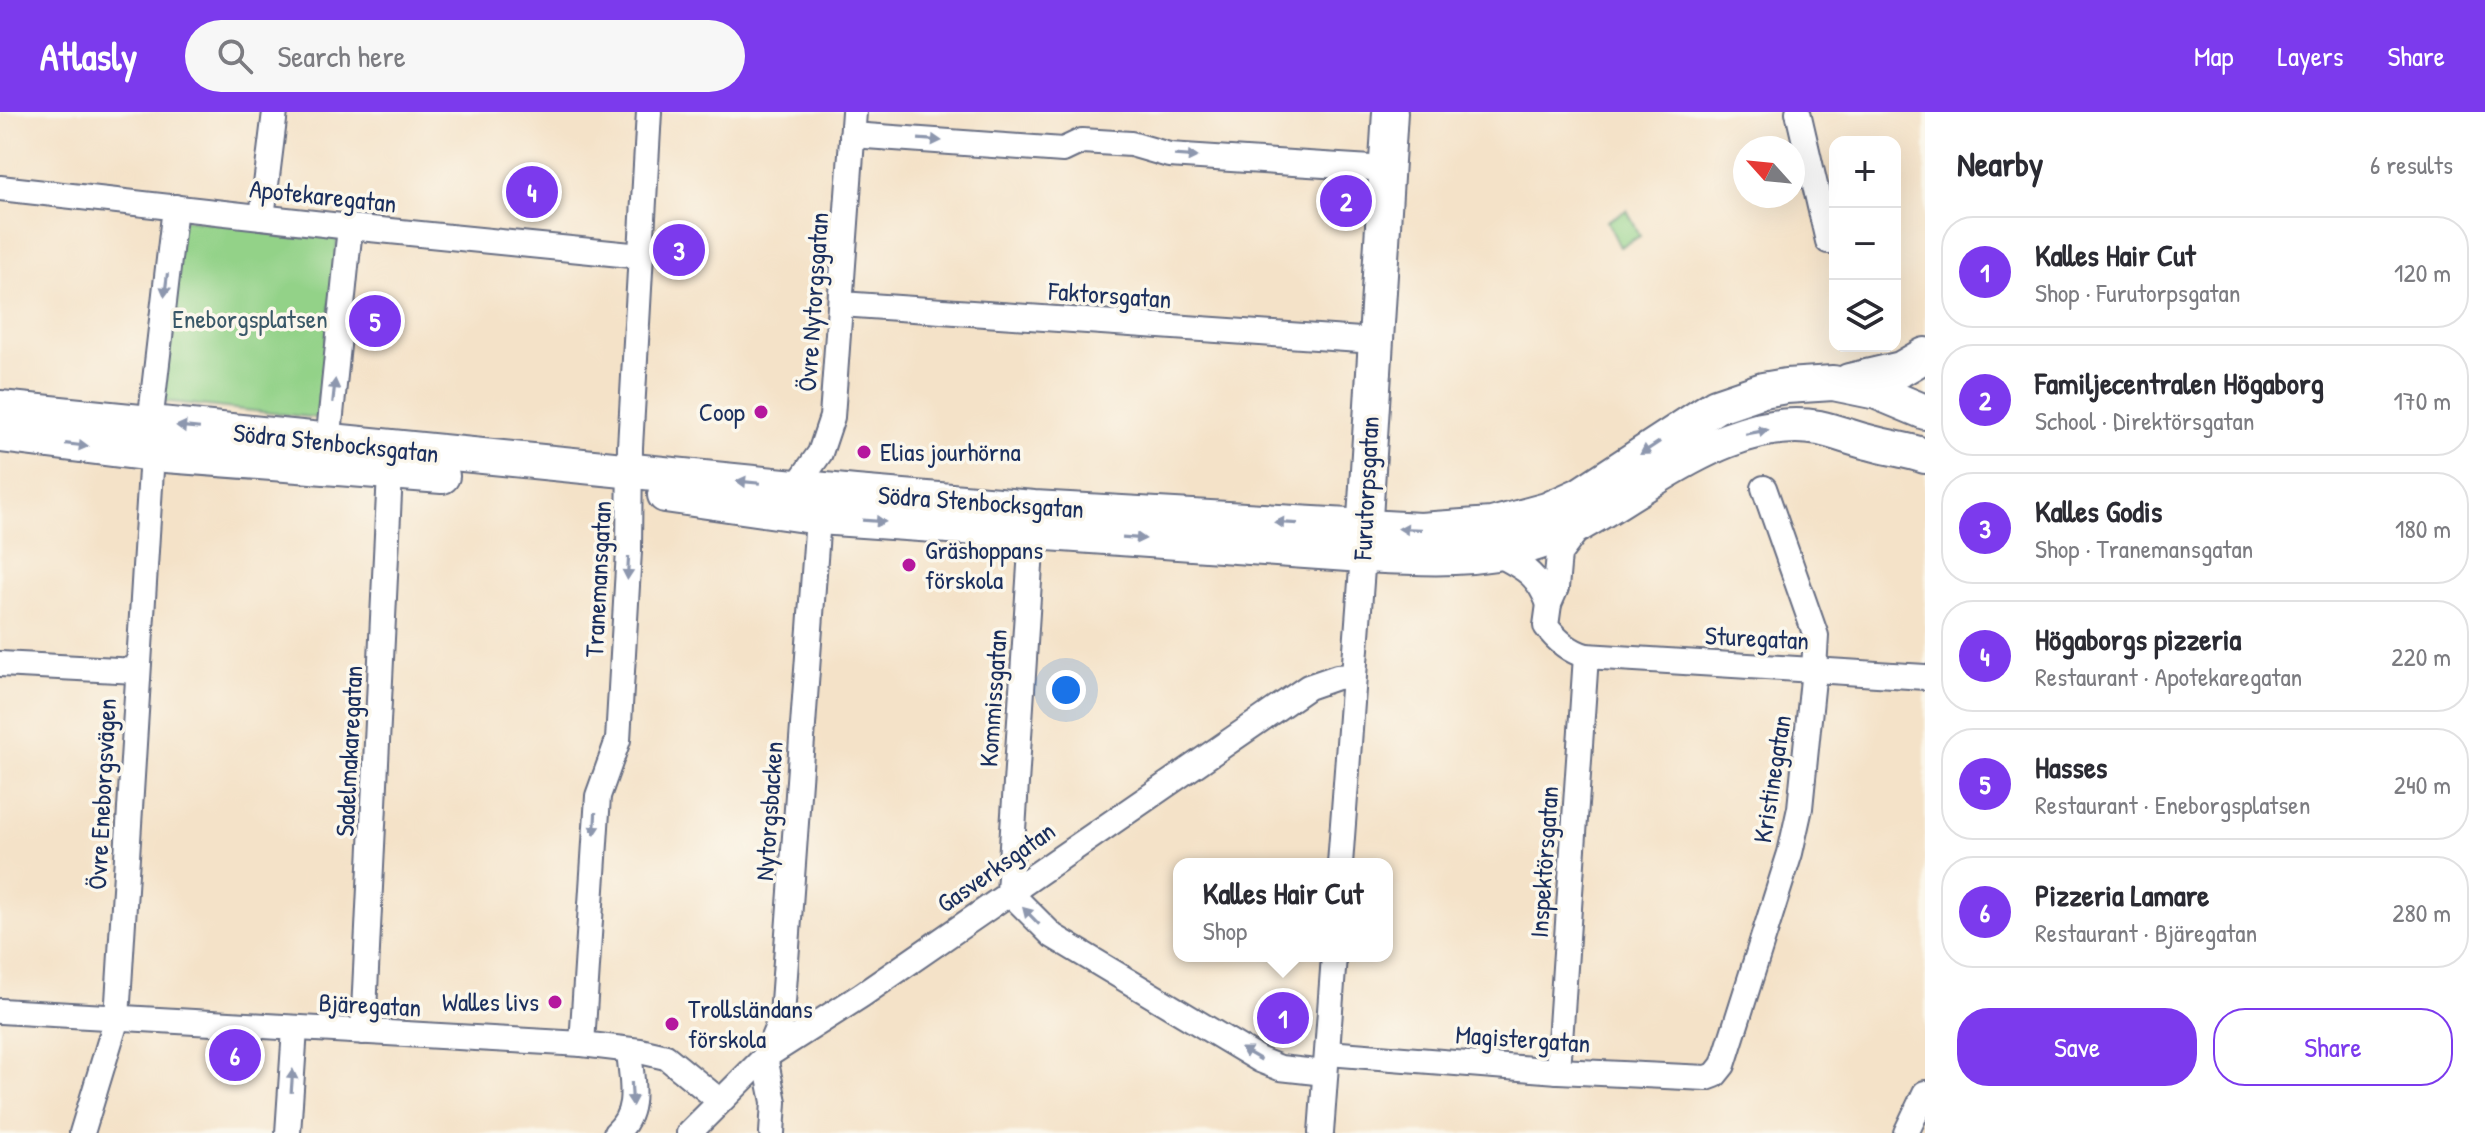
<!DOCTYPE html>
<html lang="en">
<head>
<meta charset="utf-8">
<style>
  :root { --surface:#fff; --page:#f7f7f7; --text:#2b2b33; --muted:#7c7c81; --line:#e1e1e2; --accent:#7c3aed }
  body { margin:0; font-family:"Patrick Hand",sans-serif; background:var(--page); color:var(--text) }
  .controls { position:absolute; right:24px; top:24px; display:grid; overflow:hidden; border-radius:16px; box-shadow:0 8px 32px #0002 }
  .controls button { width:72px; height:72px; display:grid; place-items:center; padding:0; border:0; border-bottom:2px solid var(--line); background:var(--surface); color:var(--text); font:40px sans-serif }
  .compass { position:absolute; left:1733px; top:24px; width:72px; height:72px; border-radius:50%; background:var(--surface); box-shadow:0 8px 32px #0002; rotate:297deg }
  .you { position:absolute; left:1066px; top:578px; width:28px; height:28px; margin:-20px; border:6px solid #fff; border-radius:50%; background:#1a73e8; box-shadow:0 0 0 12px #1a73e833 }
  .badge { display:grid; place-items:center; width:52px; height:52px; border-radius:50%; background:var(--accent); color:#fff; font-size:26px; font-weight:700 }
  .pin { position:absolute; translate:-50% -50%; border:4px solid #fff; box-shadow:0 2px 8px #0006 }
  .popup { position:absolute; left:1173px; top:746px; width:220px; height:104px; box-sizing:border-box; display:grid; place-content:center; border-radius:16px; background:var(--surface); filter:drop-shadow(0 2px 6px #0005); font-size:26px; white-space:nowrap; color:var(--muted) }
  .popup b { font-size:30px; color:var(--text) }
  .popup::after { content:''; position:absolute; left:50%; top:100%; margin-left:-16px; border:16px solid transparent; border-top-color:var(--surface) }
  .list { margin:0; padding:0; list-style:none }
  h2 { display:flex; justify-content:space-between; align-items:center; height:104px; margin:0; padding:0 32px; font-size:34px }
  h2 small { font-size:26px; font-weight:400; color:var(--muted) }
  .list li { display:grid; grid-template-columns:52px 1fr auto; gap:24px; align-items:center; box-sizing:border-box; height:112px; margin:0 16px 16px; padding:0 16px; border:2px solid var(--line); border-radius:32px }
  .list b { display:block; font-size:30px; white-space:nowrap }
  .list p { margin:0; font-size:26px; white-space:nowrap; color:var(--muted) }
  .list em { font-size:26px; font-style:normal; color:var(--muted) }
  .actions { display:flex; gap:16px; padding:24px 32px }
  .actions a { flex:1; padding:18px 0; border:2px solid var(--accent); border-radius:32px; text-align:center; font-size:28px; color:var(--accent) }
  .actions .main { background:var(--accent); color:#fff }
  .icon { flex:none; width:44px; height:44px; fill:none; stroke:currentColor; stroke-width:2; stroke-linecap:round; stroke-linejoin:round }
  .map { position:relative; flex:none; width:1925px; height:1021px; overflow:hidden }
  header { display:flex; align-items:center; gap:48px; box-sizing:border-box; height:112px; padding:0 40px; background:var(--accent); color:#fff }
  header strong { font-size:38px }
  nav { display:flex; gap:44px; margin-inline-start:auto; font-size:28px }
  .search { width:560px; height:72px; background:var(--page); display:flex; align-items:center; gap:20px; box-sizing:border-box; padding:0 28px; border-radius:44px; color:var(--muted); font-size:30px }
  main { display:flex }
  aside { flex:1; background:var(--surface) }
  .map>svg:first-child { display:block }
  .green { fill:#93d288; stroke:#578073; stroke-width:2 }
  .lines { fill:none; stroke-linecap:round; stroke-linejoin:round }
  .street-casing { stroke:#676e83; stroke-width:28 }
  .secondary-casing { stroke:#676e83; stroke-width:38 }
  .street { stroke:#fff; stroke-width:24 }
  .secondary { stroke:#fff; stroke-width:34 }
  .oneway { fill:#8d97ae }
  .poi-dot { fill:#b5179e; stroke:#fbf7ec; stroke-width:3 }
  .labels { text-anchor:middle; stroke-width:7; stroke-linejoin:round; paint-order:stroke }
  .street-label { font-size:26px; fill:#1b2f5e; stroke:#fbf7ec }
  .park-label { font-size:26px; fill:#395868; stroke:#fbf7ec }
  .poi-label { font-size:26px; fill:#1b2f5e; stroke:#fbf7ec; text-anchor:start }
</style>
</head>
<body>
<header>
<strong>Atlasly</strong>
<div class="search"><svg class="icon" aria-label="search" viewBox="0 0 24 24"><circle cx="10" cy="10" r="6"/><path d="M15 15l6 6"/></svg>Search here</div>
<nav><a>Map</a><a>Layers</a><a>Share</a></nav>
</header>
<main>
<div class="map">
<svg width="1925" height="1021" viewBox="0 0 1925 1021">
  <rect width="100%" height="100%" fill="#fbf7ec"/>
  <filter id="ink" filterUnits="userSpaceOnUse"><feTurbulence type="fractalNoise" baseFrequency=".0125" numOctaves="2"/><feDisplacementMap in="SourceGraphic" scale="16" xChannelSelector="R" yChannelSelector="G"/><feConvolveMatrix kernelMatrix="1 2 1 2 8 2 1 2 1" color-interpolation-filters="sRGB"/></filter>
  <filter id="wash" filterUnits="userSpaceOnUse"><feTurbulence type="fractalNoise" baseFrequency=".006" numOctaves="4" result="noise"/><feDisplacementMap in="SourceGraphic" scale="32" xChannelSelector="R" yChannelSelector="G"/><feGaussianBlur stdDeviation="1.8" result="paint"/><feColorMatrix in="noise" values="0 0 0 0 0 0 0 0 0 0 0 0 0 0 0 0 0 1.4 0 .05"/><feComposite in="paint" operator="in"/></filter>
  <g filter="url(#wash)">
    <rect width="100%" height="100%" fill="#f4e2c8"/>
    <g class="green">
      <path d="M1627,98L1640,124L1620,135L1607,109Z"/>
      <path d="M182,107L338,124L317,306L162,289Z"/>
    </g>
  </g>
  <g filter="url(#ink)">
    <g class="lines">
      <defs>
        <g id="street">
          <path d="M1798,0L1828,129"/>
          <path d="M852,23L1063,38L1082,29L1131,32L1169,43L1387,57"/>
          <path d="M0,76L350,115L641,144"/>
          <path d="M262,105L275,0"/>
          <path d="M841,192L1375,229"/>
          <path d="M150,312L175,95"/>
          <path d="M327,342L350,115"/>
          <path d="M796,375L820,341L832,305L854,0"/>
          <path d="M1580,414L1559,442L1556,476L1549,492L1546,514C1557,529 1569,539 1586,544L1925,565"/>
          <path d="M1496,441C1524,456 1537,461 1549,492"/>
          <path d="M0,552L137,559"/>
          <path d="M1340,752L1363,443"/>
          <path d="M1009,780L1033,407"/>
          <path d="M1009,780L1053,824L1260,948L1280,956L1325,961"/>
          <path d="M0,899L582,932L640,939L666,945L720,989"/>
          <path d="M363,920L390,361"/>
          <path d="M582,932L598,684L618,628L629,439L630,335L649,0"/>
          <path d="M1328,941L1558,959L1707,966L1715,963L1723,953L1790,741L1800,696L1814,557L1816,524L1764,376"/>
          <path d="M1558,959L1586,544"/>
          <path d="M82,1021L117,906L152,342"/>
          <path d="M288,1021L295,917"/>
          <path d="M616,1021C641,999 631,968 629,938"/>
          <path d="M689,1021L765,945L862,883L1308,575L1337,565L1353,564"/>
          <path d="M772,1021L774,990L765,945L782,904L819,392"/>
          <path d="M1321,1021L1334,844"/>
          <path d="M1906,1021L1925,981"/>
        </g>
        <g id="secondary">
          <path d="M1849,269L1901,257L1925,243"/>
          <path d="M0,296L855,381L1034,396L1420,418L1492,413L1547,398L1580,383L1716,294L1763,278L1786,274L1833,271L1877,280L1925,300"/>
          <path d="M0,323L152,342L442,364"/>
          <path d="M665,383L819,405L1363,443C1421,446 1481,450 1537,431C1576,418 1609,394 1644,373C1694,341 1757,305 1819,316C1837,320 1854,327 1872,331C1889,336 1908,338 1925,344"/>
          <path d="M1363,439L1390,0"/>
        </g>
      </defs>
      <use href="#street" class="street-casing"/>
      <use href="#secondary" class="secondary-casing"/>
      <use href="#street" class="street"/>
      <use href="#secondary" class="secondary"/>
    </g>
    <defs><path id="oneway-solid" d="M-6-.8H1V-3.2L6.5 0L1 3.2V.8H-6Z" transform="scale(2)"/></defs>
    <g class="oneway">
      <use href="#oneway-solid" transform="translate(930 28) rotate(4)"/>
      <use href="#oneway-solid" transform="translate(1186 44) rotate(4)"/>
      <use href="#oneway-solid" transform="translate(166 173) rotate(97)"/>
      <use href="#oneway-solid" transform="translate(334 279) rotate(-84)"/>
      <use href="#oneway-solid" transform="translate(188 315) rotate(-174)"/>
      <use href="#oneway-solid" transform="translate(1757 320) rotate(-11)"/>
      <use href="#oneway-solid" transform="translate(77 333) rotate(7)"/>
      <use href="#oneway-solid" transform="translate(1650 336) rotate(147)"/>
      <use href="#oneway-solid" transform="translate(748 370) rotate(-174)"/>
      <use href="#oneway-solid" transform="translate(874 409) rotate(4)"/>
      <use href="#oneway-solid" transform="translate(1286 411) rotate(-177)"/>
      <use href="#oneway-solid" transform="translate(1410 417) rotate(-178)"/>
      <use href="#oneway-solid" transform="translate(1134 426) rotate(4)"/>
      <use href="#oneway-solid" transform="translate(628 456) rotate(93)"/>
      <use href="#oneway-solid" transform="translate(595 712) rotate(93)"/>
      <use href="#oneway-solid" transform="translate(1031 804) rotate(-134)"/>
      <use href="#oneway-solid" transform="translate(1251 942) rotate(-150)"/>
      <use href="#oneway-solid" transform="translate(292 969) rotate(-86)"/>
      <use href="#oneway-solid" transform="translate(632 982) rotate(87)"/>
    </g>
  </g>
  <g class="poi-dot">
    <circle cx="761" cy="300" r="8"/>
    <circle cx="864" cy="340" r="8"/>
    <circle cx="909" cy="453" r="8"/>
    <circle cx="555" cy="890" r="8"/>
    <circle cx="672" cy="912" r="8"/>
  </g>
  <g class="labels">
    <g class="street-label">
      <text transform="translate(323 84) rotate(6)" y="9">Apotekaregatan</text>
      <text transform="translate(1110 183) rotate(4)" y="9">Faktorsgatan</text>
      <text transform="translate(813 190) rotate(-86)" y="9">Övre Nytorgsgatan</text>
      <text transform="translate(336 331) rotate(6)" y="9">Södra Stenbocksgatan</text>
      <text transform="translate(1366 376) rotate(-87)" y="9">Furutorpsgatan</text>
      <text transform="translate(981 390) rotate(4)" y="9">Södra Stenbocksgatan</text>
      <text transform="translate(598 467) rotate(-87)" y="9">Tranemansgatan</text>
      <text transform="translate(1757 526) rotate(3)" y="9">Sturegatan</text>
      <text transform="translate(993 586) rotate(-86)" y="9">Kommissgatan</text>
      <text transform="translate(349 639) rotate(-87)" y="9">Sadelmakaregatan</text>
      <text transform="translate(1772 667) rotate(-81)" y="9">Kristinegatan</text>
      <text transform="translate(102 682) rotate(-87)" y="9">Övre Eneborgsvägen</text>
      <text transform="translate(769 699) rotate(-86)" y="9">Nytorgsbacken</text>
      <text transform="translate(1544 750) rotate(-86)" y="9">Inspektörsgatan</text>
      <text transform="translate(996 755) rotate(-35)" y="9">Gasverksgatan</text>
      <text transform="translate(370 893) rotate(3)" y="9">Bjäregatan</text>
      <text transform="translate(1523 927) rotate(4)" y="9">Magistergatan</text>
    </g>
    <g class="park-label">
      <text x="250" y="216">Eneborgsplatsen</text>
    </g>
    <g class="poi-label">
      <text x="745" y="309" text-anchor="end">Coop</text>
      <text x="880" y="349">Elias jourhörna</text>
      <text x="925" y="447">Gräshoppans<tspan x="925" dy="30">förskola</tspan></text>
      <text x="539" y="899" text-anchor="end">Walles livs</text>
      <text x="688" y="906">Trollsländans<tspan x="688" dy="30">förskola</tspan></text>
    </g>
  </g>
</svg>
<div class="controls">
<button>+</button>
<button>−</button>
<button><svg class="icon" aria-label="layers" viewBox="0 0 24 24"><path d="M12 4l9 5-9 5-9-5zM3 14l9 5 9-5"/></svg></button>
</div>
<svg class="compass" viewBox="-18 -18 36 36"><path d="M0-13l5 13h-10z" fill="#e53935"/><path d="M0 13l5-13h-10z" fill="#7c7c81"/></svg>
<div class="you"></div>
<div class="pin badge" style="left:1283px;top:906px">1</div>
<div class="popup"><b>Kalles Hair Cut</b>Shop</div>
<div class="pin badge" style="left:1346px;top:89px">2</div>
<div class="pin badge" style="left:679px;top:138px">3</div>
<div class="pin badge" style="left:532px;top:80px">4</div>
<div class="pin badge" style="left:375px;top:209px">5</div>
<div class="pin badge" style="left:235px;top:943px">6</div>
</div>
<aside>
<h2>Nearby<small>6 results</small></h2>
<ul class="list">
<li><span class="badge">1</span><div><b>Kalles Hair Cut</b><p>Shop · Furutorpsgatan</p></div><em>120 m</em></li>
<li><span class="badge">2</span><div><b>Familjecentralen Högaborg</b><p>School · Direktörsgatan</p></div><em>170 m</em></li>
<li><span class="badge">3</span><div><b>Kalles Godis</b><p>Shop · Tranemansgatan</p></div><em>180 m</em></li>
<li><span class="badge">4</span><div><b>Högaborgs pizzeria</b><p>Restaurant · Apotekaregatan</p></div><em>220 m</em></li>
<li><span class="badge">5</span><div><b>Hasses</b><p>Restaurant · Eneborgsplatsen</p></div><em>240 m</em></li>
<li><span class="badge">6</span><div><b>Pizzeria Lamare</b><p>Restaurant · Bjäregatan</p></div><em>280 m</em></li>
</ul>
<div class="actions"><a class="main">Save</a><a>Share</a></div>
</aside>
</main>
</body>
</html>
